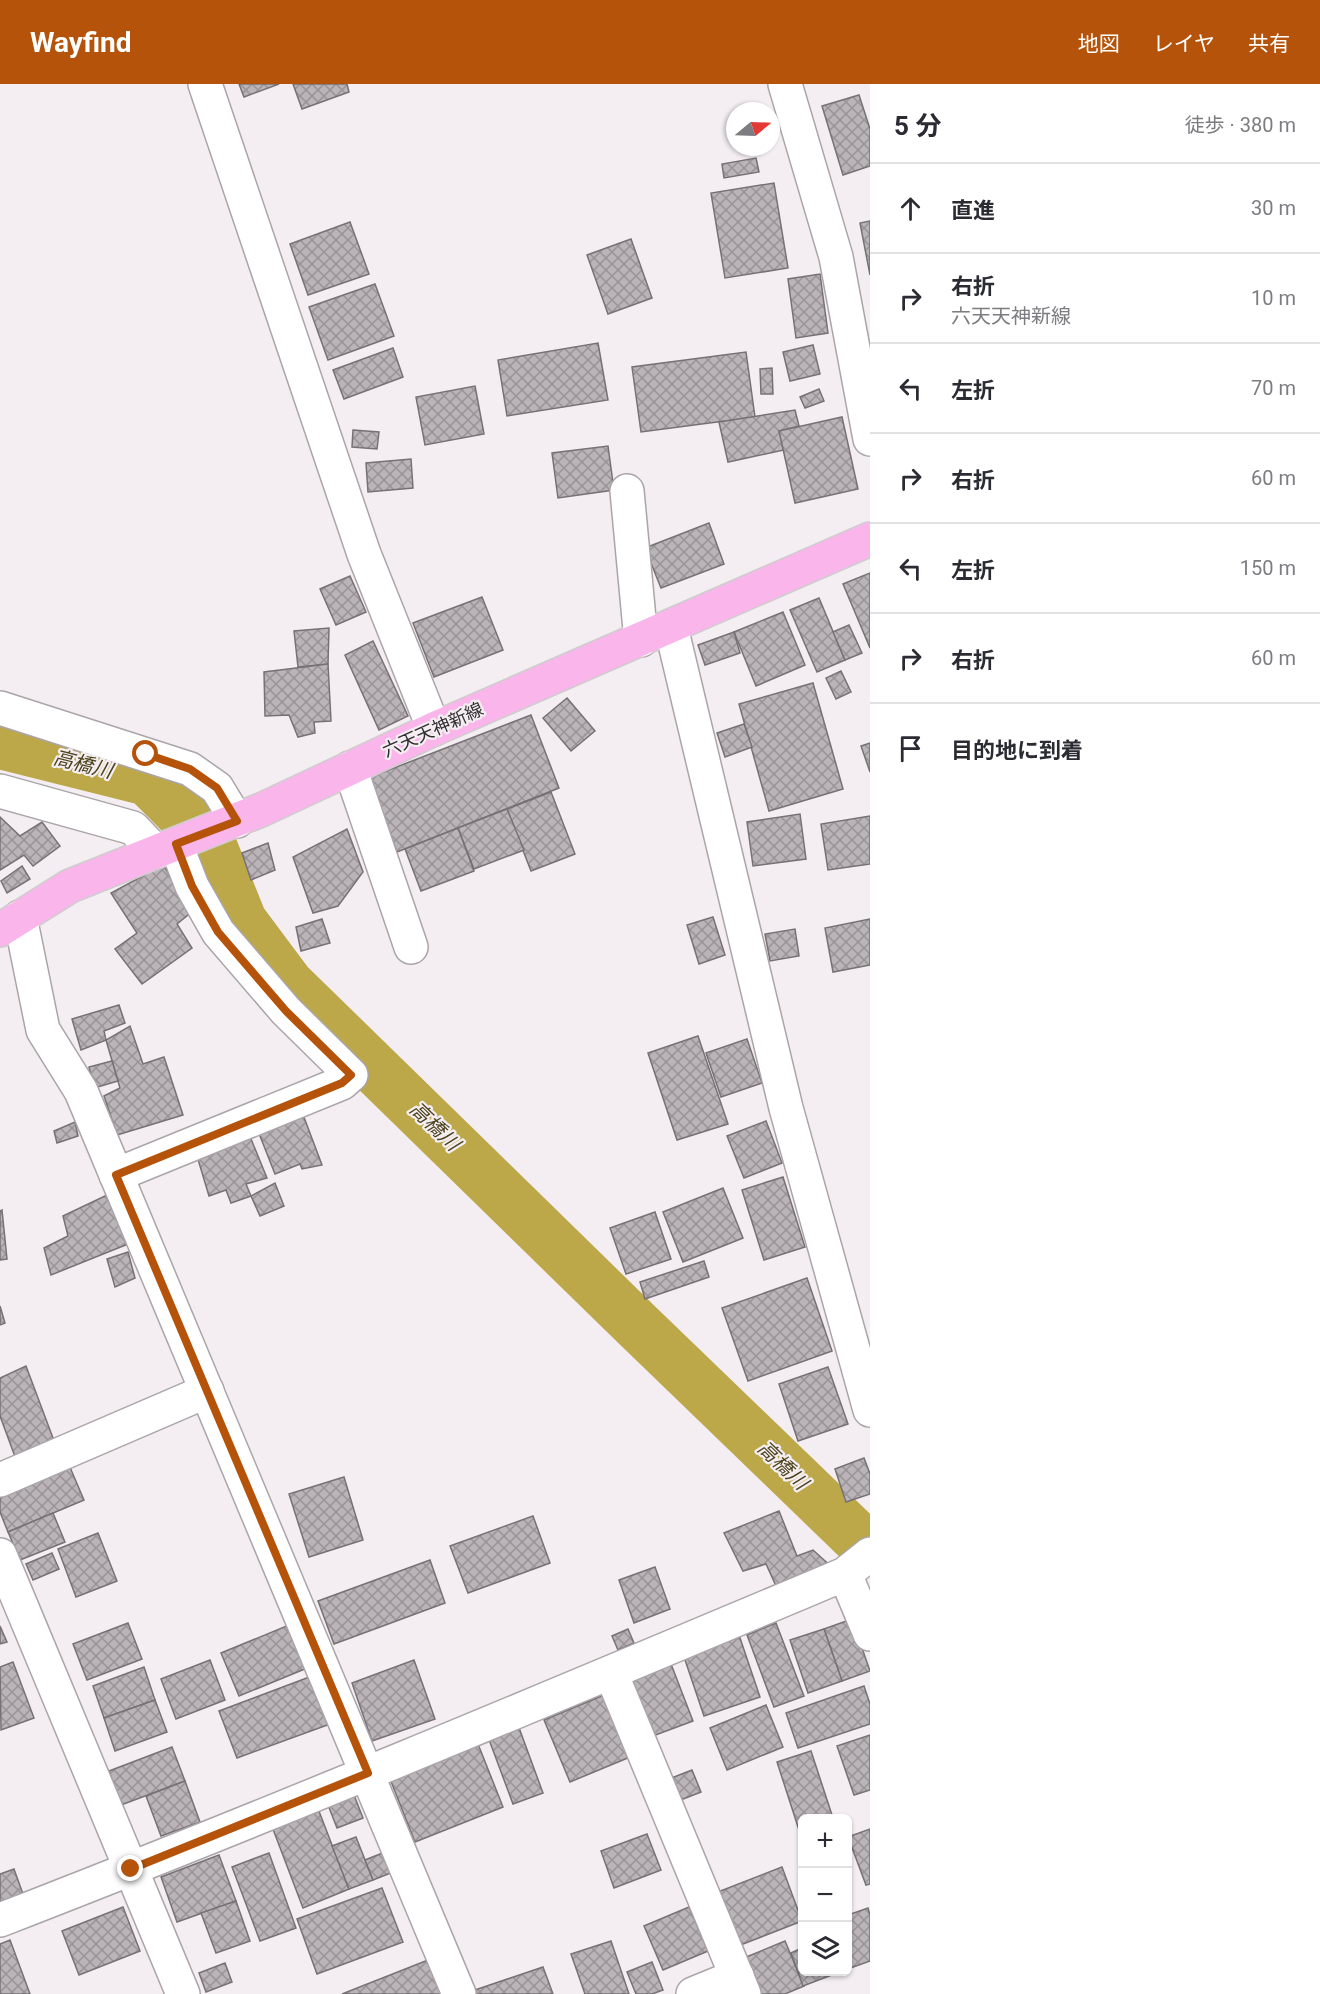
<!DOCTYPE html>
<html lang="ja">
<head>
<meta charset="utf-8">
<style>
  :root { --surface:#fff; --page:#f2f2f3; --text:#2b2b33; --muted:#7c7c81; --line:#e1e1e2; --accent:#b45309 }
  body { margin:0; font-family:Roboto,"Noto Sans JP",sans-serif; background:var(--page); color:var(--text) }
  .controls { position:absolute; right:18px; bottom:18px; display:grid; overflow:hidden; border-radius:9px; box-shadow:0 2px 4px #0004 }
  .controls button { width:54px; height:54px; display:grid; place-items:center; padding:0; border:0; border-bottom:2px solid var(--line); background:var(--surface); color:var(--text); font:30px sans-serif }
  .compass { position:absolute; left:726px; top:18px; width:54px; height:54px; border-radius:50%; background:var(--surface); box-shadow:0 2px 4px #0004; rotate:71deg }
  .stop { position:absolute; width:18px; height:18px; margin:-14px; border:4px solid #b45309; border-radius:50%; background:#fff }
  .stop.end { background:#b45309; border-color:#fff; box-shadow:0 2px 6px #0008 }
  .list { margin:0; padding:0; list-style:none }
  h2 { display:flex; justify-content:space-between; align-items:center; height:78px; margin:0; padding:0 24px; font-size:26px }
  h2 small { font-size:20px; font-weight:400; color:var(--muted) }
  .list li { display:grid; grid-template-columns:39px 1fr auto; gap:18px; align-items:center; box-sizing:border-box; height:90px; padding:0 24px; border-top:2px solid var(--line) }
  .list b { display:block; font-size:22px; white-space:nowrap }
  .list p { margin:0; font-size:20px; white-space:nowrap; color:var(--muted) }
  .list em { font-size:20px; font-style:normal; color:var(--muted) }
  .icon { flex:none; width:33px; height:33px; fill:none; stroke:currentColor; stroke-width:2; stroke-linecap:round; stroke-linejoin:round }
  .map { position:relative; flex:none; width:870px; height:1910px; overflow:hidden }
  header { display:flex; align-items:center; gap:36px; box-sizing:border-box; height:84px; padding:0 30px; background:var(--accent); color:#fff }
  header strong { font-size:28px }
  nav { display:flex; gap:33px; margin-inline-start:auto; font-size:21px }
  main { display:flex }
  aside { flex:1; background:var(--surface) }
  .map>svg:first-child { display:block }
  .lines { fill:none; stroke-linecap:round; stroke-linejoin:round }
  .river { stroke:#bda849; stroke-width:52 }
  .building { fill:url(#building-cross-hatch); stroke:#777175; stroke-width:1.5 }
  .minor-casing { stroke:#aba5a9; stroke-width:36 }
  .major-casing { stroke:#cecdce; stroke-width:36 }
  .minor { stroke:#fff; stroke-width:33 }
  .major { stroke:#fab5eb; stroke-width:33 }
  .route { stroke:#b45309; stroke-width:8 }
  .labels { text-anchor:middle; stroke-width:4.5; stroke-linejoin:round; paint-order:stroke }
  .street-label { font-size:18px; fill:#322f31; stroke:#f4eef2 }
  .water-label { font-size:20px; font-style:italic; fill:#4c431b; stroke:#f4eef2 }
</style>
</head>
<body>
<header>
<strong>Wayfind</strong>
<nav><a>地図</a><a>レイヤ</a><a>共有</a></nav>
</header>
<main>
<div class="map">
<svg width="870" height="1910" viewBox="0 0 870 1910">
  <defs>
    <pattern id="building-cross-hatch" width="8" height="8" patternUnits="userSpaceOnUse" patternTransform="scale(1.5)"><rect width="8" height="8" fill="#bab4b8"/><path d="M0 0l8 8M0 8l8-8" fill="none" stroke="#989396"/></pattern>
  </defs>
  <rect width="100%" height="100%" fill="#f4eef2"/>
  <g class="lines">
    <path class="river" d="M0,659L148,696L209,757L241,837L288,900L637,1241L870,1466"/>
  </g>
  <g class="building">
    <path d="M239,0H279L244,13Z"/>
    <path d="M293,0H347L349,8L302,25Z"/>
    <path d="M859,11L870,45V82L843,91L822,22Z"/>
    <path d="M756,74L759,88L724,94L722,80Z"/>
    <path d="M774,99L788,184L725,194L711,109Z"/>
    <path d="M870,137V191L860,139Z"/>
    <path d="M350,138L369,190L308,211L290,160Z"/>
    <path d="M631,155L652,214L608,230L587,171Z"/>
    <path d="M820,190L828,249L796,254L788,195Z"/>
    <path d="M375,200L394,252L328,276L309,223Z"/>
    <path d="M598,259L608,316L507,332L498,276Z"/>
    <path d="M813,261L820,290L790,297L783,268Z"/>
    <path d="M393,264L403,293L344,315L333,286Z"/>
    <path d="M746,268L755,333L641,348L632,283Z"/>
    <path d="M772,284L773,310H761L760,285Z"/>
    <path d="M475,302L484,350L425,361L416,313Z"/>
    <path d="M819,305L824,317L805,324L800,313Z"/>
    <path d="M795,326L799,342L779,347L784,366L728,378L719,338Z"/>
    <path d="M842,333L858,405L795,419L779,347Z"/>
    <path d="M353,346L379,348L377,365L352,363Z"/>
    <path d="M608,362L614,406L558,414L552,369Z"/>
    <path d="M411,375L413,404L368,408L366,379Z"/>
    <path d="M709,439L724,480L661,504L645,464Z"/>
    <path d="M870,489V564L843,500Z"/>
    <path d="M350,492L366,528L336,541L320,505Z"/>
    <path d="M482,513L503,566L434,593L413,539Z"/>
    <path d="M819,514L845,576L817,588L790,526Z"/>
    <path d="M783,528L805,581L756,602L734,548Z"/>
    <path d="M849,541L862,569L845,576L833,548Z"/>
    <path d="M329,544L328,580L298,583L294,547Z"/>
    <path d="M734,548L740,569L705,581L698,561Z"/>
    <path d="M373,557L408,632L379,646L345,571Z"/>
    <path d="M328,580L331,637L314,638L315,649L298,653L289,631L265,632L264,588Z"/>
    <path d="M841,587L851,608L836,615L826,594Z"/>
    <path d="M813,599L843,705L769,727L739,620Z"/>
    <path d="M567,614L595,647L571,667L543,634Z"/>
    <path d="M531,631L559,704L397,768L368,694Z"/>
    <path d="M744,640L752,663L725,673L717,649Z"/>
    <path d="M870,659V688L861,662Z"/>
    <path d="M551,708L575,770L531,787L507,725Z"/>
    <path d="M507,725L524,766L474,785L458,744Z"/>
    <path d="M800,730L806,775L753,782L747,738Z"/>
    <path d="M870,732V780L828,786L821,740Z"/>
    <path d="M0,733L20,752L42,738L60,762L33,782L24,771L0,786Z"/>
    <path d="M458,744L474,787L421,807L405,765Z"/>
    <path d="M347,745L363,788L338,822L313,829L293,773Z"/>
    <path d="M268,759L275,786L251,796L242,769Z"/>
    <path d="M163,781L194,826L177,840L192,864L142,900L115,865L137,849L111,809Z"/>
    <path d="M22,782L30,795L7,809L1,797Z"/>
    <path d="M713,833L725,871L699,880L687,841Z"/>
    <path d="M322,835L330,859L301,867L296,843Z"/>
    <path d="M870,835V881L833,888L825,844Z"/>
    <path d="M795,845L799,872L770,877L765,850Z"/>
    <path d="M119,921L125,939L104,947L106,956L81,966L72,935Z"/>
    <path d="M130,942L143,980L164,973L183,1031L117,1051L104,1012L120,1004L106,956Z"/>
    <path d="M698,952L728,1040L677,1056L648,969Z"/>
    <path d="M747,955L762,999L721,1013L706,969Z"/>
    <path d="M112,977L118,997L94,1004L89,983Z"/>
    <path d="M302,1028L322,1081L302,1085L300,1080L275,1090L258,1047Z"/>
    <path d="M766,1037L782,1079L744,1094L727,1052Z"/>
    <path d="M75,1038L78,1052L57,1059L54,1047Z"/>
    <path d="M249,1050L267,1094L246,1100L251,1112L231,1119L226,1106L209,1112L197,1072Z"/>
    <path d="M783,1093L805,1163L764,1176L742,1106Z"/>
    <path d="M275,1099L284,1122L260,1132L251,1112Z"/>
    <path d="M723,1104L743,1154L683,1178L663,1128Z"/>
    <path d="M107,1111L128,1160L51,1191L44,1164L68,1152L63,1132Z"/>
    <path d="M2,1126L7,1175L0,1176V1127Z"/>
    <path d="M655,1128L671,1175L626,1190L610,1144Z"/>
    <path d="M128,1168L135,1194L115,1203L107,1175Z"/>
    <path d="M704,1177L709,1193L645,1215L640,1198Z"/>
    <path d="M807,1194L832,1267L748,1297L722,1224Z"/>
    <path d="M0,1222L5,1239L0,1241Z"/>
    <path d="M26,1282L56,1362L17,1378L0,1332V1294Z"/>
    <path d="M828,1283L848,1340L798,1357L779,1300Z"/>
    <path d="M864,1374L870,1390V1410L846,1418L835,1385Z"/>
    <path d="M69,1381L84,1416L8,1448L0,1428V1410Z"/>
    <path d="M344,1393L363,1456L309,1473L289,1410Z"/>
    <path d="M779,1427L797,1472L813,1466L835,1486L777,1504L766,1480L743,1487L724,1449Z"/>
    <path d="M53,1429L65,1458L20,1476L8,1448Z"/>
    <path d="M533,1432L550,1479L468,1509L450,1462Z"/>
    <path d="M98,1449L117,1497L76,1513L58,1465Z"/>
    <path d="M52,1469L59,1485L33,1496L26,1480Z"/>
    <path d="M430,1476L445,1519L334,1560L318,1517Z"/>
    <path d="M655,1483L670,1525L634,1539L619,1496Z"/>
    <path d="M852,1535L870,1587L842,1597L824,1545Z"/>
    <path d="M128,1539L142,1575L87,1596L73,1560Z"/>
    <path d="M294,1539L312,1582L239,1612L221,1569Z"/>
    <path d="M776,1539L804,1612L774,1623L747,1551Z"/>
    <path d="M0,1542L7,1558L0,1560Z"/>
    <path d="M628,1545L634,1559L618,1566L612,1552Z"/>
    <path d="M824,1545L842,1597L808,1609L790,1556Z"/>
    <path d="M739,1551L760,1613L704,1632L683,1570Z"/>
    <path d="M210,1576L225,1616L176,1635L161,1595Z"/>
    <path d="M414,1576L435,1635L372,1657L352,1599Z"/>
    <path d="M13,1578L34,1634L1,1646L0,1583Z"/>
    <path d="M671,1580L693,1637L650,1653L628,1596Z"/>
    <path d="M144,1583L155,1616L104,1634L93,1602Z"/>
    <path d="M312,1592L330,1640L237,1674L219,1627Z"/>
    <path d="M864,1602L870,1620V1640L798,1664L786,1629Z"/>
    <path d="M604,1611L630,1673L570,1698L544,1636Z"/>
    <path d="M155,1616L167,1648L115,1667L104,1634Z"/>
    <path d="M766,1621L783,1663L727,1686L710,1644Z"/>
    <path d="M518,1641L543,1709L513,1720L488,1653Z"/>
    <path d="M870,1651V1706L854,1711L837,1662Z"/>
    <path d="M478,1660L503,1723L415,1758L390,1695Z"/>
    <path d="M172,1663L185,1697L121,1721L109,1687Z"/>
    <path d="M811,1667L833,1734H802V1744L799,1746L777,1678Z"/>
    <path d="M692,1686L701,1708L678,1717L669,1695Z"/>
    <path d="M185,1697L200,1738L161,1752L146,1712Z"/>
    <path d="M354,1711L363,1734L337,1744L328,1721Z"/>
    <path d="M317,1722L349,1805L303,1824L271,1740Z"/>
    <path d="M870,1745V1800L866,1801L848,1753Z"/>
    <path d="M647,1750L661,1786L614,1804L601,1767Z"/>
    <path d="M356,1753L373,1796L349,1805L332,1762Z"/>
    <path d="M385,1768L393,1788L373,1796L365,1776Z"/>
    <path d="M269,1769L296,1844L260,1857L232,1783Z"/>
    <path d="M219,1771L236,1817L177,1838L161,1793Z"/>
    <path d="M782,1783L802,1837L738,1862L718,1808Z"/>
    <path d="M14,1785L23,1810L0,1819V1790Z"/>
    <path d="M382,1804L403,1858L317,1890L297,1835Z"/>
    <path d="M236,1817L250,1857L216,1869L201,1829Z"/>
    <path d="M123,1823L140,1867L79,1891L62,1847Z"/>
    <path d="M689,1823L708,1867L663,1886L644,1842Z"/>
    <path d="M868,1824L870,1831V1877L848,1885V1831Z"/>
    <path d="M10,1856L30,1910H0V1860Z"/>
    <path d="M611,1857L629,1910H585L571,1870Z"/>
    <path d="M785,1857L804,1902L785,1910H759L744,1874Z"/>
    <path d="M802,1864V1888H830L832,1891L803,1902L791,1869Z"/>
    <path d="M428,1876L442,1910H342Z"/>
    <path d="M652,1878L663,1906L652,1910H636L627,1888Z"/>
    <path d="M225,1879L232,1898L206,1908L199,1889Z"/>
    <path d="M543,1883L553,1910H477L475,1906Z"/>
  </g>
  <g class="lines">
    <defs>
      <g id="minor">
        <path d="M205,0L364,470L434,645"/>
        <path d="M785,0L836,173L870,355"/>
        <path d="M627,407L641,556"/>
        <path d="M671,543L786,1024L870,1326"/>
        <path d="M0,624L190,685L217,704L237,737"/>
        <path d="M350,684L411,863"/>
        <path d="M0,707L133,744L156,768"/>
        <path d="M20,833L43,946L81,1007L459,1910"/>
        <path d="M116,1091L342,999L351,991L286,927L218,848L192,802L176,761"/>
        <path d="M0,1396L207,1307"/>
        <path d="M0,1471L183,1910"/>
        <path d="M845,1490L870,1550"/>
        <path d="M611,1589L744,1910"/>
        <path d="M0,1836C284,1726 564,1608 845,1490L870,1470"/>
        <path d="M693,1910L737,1892"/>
      </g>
      <path id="major" d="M0,846L70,802L261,726L434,645L870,455"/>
    </defs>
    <use href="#minor" class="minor-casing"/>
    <use href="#major" class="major-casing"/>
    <use href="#minor" class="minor"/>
    <use href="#major" class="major"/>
  </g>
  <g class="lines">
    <path class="route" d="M131,1785L368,1689L116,1091L342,999L351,991L286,927L218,848L192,802L176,760L237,737L217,704L190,685L146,670"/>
  </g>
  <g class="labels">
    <g class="street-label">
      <text transform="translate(433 646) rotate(-24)" y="6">六天天神新線</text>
    </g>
    <g class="water-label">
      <text transform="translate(83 680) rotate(14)" y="7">高橋川</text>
      <text transform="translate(435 1042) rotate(44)" y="7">高橋川</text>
      <text transform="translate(783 1381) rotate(44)" y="7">高橋川</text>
    </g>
  </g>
</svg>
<div class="controls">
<button>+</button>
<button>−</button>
<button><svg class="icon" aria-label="layers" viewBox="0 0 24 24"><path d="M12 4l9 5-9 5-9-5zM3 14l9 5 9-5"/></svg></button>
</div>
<svg class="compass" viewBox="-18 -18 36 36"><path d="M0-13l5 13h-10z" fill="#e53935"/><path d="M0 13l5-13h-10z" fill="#7c7c81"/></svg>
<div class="stop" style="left:146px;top:670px"></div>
<div class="stop end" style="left:131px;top:1785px"></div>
</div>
<aside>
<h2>5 分<small>徒歩 · 380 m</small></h2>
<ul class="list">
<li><svg class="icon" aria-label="ahead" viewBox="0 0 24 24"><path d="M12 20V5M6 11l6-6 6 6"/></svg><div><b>直進</b></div><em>30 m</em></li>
<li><svg class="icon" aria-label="right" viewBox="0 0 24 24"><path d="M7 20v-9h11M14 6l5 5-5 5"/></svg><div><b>右折</b><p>六天天神新線</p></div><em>10 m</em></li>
<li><svg class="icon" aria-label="left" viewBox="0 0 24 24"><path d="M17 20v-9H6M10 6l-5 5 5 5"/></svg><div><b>左折</b></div><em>70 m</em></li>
<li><svg class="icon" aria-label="right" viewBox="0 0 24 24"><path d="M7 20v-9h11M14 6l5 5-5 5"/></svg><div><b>右折</b></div><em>60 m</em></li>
<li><svg class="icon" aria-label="left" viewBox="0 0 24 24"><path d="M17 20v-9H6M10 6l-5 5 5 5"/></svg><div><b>左折</b></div><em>150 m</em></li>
<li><svg class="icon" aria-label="right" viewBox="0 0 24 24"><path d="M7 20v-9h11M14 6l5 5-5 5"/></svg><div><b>右折</b></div><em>60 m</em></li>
<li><svg class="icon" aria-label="arrive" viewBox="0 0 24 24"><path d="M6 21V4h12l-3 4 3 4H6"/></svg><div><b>目的地に到着</b></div></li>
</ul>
</aside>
</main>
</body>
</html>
